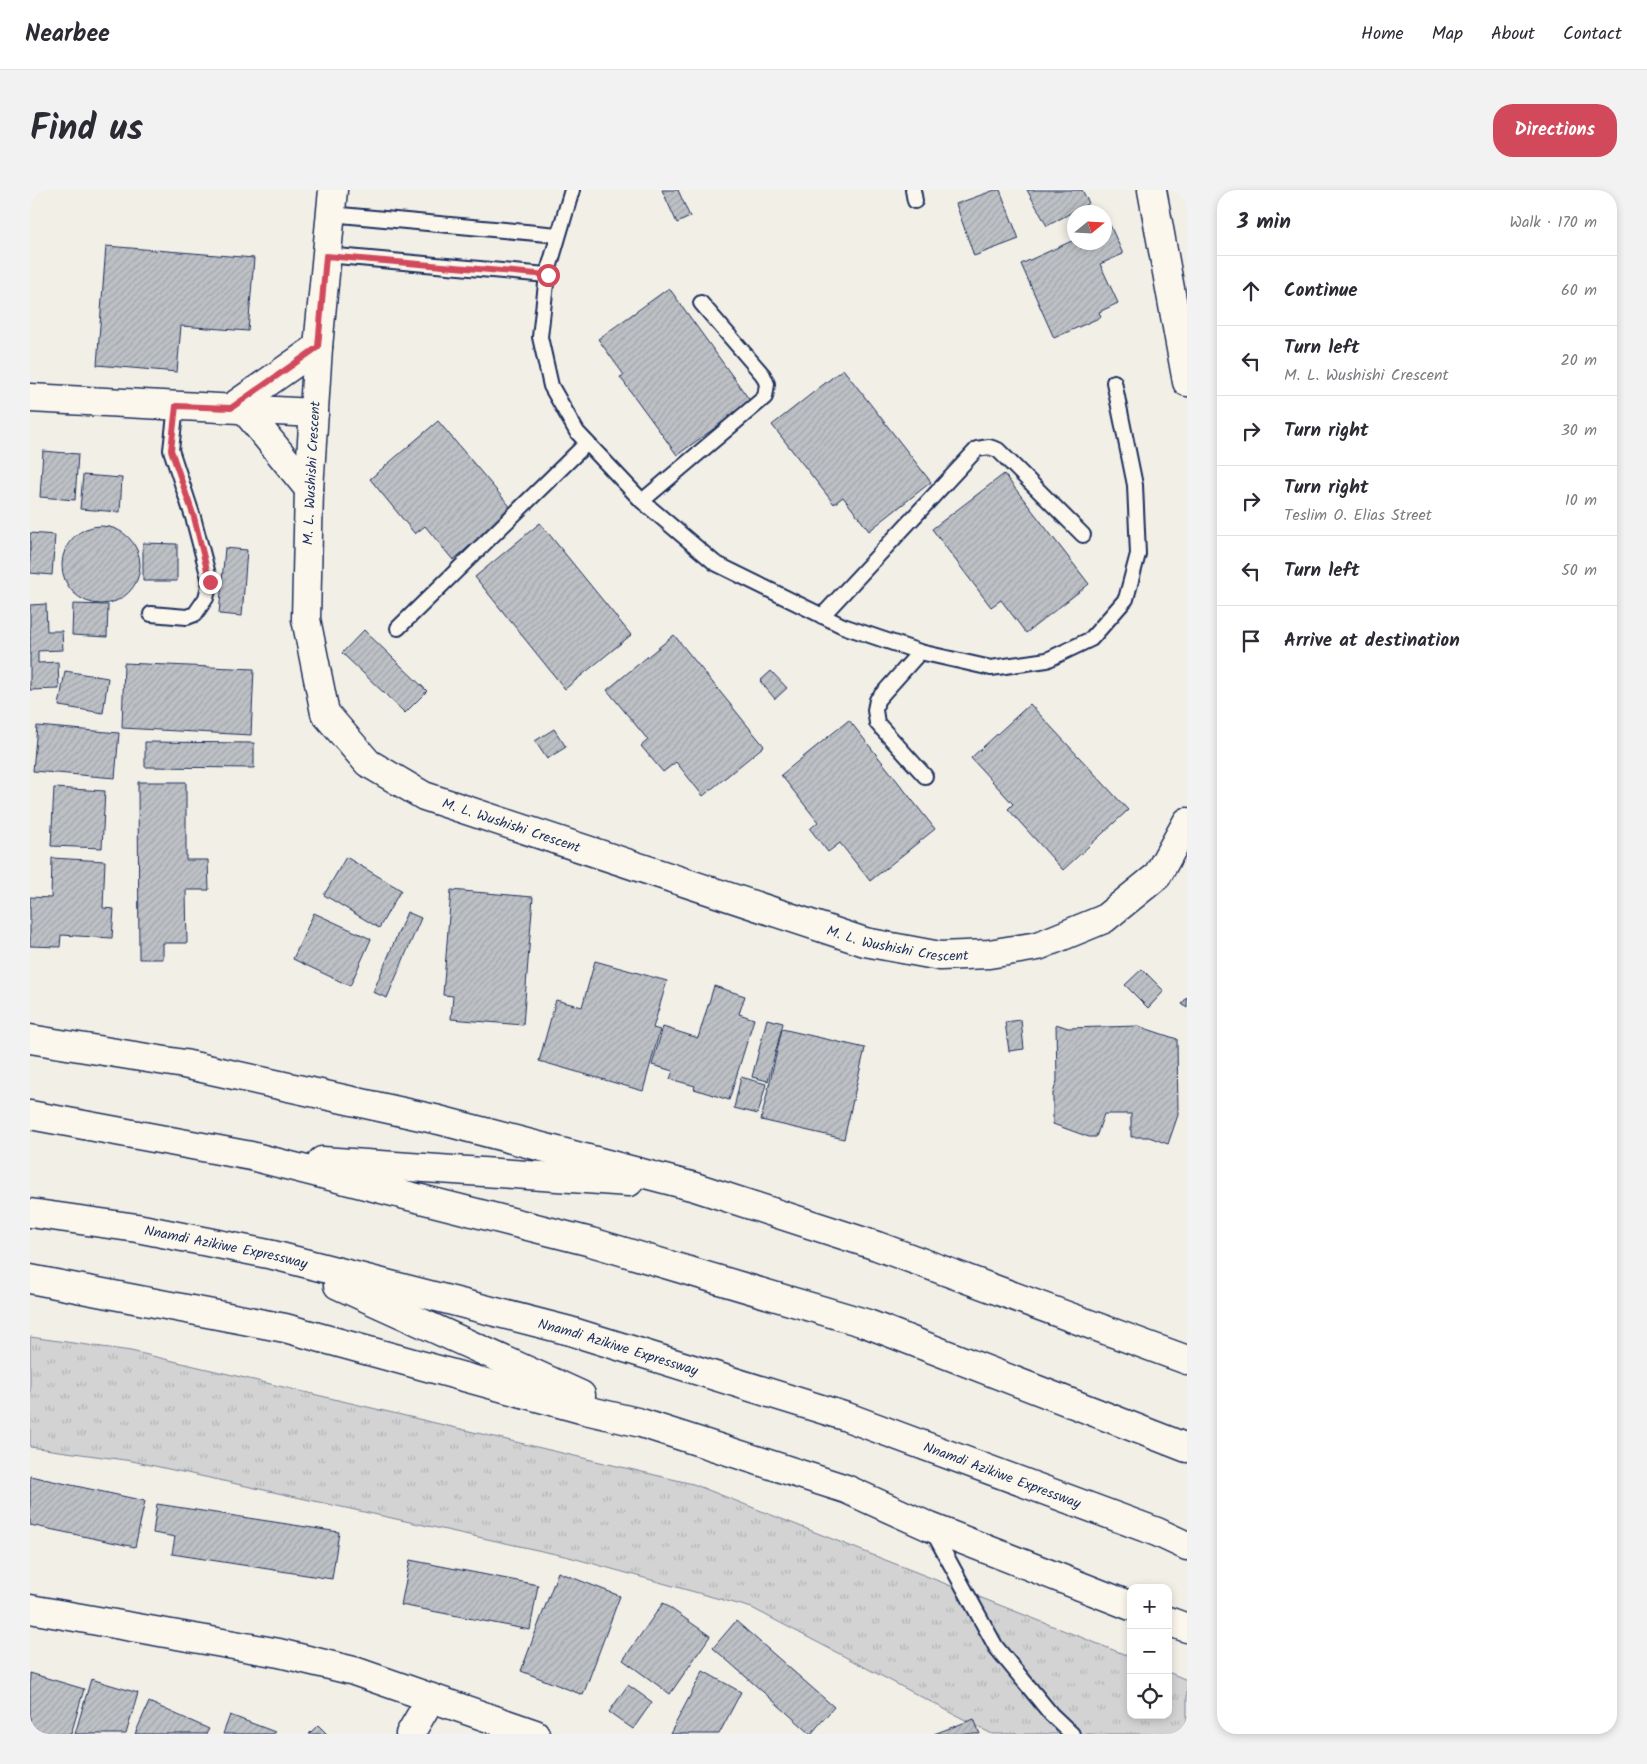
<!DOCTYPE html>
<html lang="en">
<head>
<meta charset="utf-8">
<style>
  :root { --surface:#fff; --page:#f2f2f3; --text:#2b2b33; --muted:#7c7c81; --line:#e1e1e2; --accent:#d1495b }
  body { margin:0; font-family:Kalam,sans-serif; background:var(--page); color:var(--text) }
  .controls { position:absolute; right:15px; bottom:15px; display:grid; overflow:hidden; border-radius:10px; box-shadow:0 2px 8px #0003 }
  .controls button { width:45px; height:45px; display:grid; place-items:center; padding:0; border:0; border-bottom:1px solid var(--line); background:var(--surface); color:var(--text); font:25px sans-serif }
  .compass { position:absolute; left:1037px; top:15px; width:45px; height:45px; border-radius:50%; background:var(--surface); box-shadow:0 2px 8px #0003; rotate:72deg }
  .stop { position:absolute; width:15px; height:15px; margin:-11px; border:4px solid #d1495b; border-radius:50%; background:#fff }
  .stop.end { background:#d1495b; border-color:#fff; box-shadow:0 1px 5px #0008 }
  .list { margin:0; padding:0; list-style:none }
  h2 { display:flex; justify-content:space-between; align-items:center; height:65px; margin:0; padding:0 20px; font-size:21px }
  h2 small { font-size:16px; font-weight:400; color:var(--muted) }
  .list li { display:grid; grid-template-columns:32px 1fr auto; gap:15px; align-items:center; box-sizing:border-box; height:70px; padding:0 20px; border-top:1px solid var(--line) }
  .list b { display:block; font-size:19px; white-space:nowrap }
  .list p { margin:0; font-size:16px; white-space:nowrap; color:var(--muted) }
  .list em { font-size:16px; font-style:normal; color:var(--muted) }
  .icon { flex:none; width:28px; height:28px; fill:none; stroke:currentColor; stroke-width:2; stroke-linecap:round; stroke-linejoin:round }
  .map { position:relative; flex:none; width:1157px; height:1544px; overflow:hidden; border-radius:20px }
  header { display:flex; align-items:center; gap:30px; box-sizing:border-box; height:70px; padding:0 25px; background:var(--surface); border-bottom:1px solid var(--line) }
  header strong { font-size:24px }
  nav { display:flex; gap:28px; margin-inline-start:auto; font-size:18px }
  .intro { display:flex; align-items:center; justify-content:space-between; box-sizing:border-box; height:120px; padding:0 30px }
  h1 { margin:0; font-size:35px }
  .button { padding:12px 22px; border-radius:20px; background:var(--accent); color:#fff; font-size:18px; font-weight:700 }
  main { display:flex; gap:30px; padding:0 30px }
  aside { flex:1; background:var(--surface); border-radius:20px; box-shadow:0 2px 8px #0003 }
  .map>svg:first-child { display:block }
  .grass { fill:url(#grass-tufts); stroke:#768198 }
  .building { fill:url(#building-hatch); stroke:#1b2f5e }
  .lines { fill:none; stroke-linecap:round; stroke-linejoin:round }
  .lane-casing { stroke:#1b2f5e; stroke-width:18 }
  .street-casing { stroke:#1b2f5e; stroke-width:31 }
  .highway-casing { stroke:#1b2f5e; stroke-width:31 }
  .lane { stroke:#fbf7ec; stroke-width:14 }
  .street { stroke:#fbf7ec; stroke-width:28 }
  .highway { stroke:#fbf7ec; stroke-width:28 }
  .route { stroke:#d1495b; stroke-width:6 }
  .labels { text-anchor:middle; stroke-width:4; stroke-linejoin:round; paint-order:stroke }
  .street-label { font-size:14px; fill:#1b2f5e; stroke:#fbf7ec }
</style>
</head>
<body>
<header>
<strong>Nearbee</strong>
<nav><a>Home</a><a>Map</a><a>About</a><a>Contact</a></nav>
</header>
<div class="intro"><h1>Find us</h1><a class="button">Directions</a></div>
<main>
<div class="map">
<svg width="1157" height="1544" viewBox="0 0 1157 1544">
  <defs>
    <pattern id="grass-tufts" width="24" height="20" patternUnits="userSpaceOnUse" patternTransform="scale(1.25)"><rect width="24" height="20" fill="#d2d3d2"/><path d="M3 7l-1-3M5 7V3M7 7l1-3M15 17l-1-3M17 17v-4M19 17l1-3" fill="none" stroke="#b4b5b7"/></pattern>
    <pattern id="building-hatch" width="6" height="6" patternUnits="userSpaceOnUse" patternTransform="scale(1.25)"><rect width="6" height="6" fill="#bdc0c4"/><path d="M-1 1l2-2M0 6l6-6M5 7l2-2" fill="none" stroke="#a2a5ab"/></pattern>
  </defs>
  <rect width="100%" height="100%" fill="#f2efe6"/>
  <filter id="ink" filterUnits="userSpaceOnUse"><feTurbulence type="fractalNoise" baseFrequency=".02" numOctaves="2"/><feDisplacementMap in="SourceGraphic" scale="10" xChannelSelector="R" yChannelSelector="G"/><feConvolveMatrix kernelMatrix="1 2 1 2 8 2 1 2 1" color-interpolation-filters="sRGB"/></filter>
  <g filter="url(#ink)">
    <path class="grass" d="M0,1147L101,1161L663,1294L1101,1467V1525H1138V1482L1157,1490V1544H962L722,1418L539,1367L102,1271L0,1257Z"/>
    <g class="building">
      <path d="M632,0H648L660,27L647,33Z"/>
      <path d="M965,0H970L989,49L944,66L926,14Z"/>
      <path d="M997,0H1052L1059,13L1017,36Z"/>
      <path d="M1080,35L1093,64L1070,74L1088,113L1069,122L1071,127L1024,148L991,74L1044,50V52H1074V37Z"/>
      <path d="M76,56L224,68L218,141L151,136L147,182L67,175Z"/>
      <path d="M639,98L721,212L647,265L590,187L594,185L568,149Z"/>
      <path d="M813,179L901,292L839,341L813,307L804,314L742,235Z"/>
      <path d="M408,231L483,320L423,370L395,336L385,344L340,289Z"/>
      <path d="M13,261L48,264L45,310L10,307Z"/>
      <path d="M974,284L1059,394L996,443L971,410L961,417L902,339Z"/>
      <path d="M53,285L92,288L90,322L50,319Z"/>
      <path d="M510,333L601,445L535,499L445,387Z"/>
      <circle cx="71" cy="375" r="39"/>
      <path d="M0,343L25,345L22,385L0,383Z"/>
      <path d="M113,353L147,354V391H113Z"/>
      <path d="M195,358L217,360L212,426L189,424Z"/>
      <path d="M16,414L17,441H32L33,460L8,461V473L28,472L29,499L0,500V415Z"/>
      <path d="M43,414L78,415L77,447L42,445Z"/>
      <path d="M334,440L397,501L375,523L312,463Z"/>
      <path d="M644,445L734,556L673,606L646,572L633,582L611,556L618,550L577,500Z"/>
      <path d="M94,473L224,479L221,545L92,538Z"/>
      <path d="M35,481L78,488L73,523L29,516Z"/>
      <path d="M741,481L757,498L745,509L730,491Z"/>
      <path d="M1000,514L1098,620L1033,680L978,619L983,614L941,568Z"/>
      <path d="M819,530L905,639L840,691L810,653L798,662L780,639L788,632L751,585Z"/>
      <path d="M7,536L89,543L85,588L3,581Z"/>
      <path d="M524,539L536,557L517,569L505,551Z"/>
      <path d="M115,552L224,553V578L115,577Z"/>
      <path d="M108,592H156V670H178L179,700H156L157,753H133V769H109Z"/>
      <path d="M24,598L75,601L72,658L21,656Z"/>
      <path d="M316,667L371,700L349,738L294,705Z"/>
      <path d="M22,668L75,671L73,718L84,719L82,748L31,745L30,757L0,756V707L21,708Z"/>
      <path d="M421,700L503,707L493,835L421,829L423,806L413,805Z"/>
      <path d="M377,722L391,728L357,808L343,802Z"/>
      <path d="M284,723L341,749L320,796L263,769Z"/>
      <path d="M565,771L637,791L623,838L630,840L613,901L509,871L526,810L552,817Z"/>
      <path d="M1112,779L1134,801L1118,818L1095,795Z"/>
      <path d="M684,796L715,806L709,824L724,829L699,910L664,899L665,896L640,889L643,881L622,875L633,837L668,848Z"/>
      <path d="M1157,807V818L1152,814Z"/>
      <path d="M737,829L753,833L738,891L722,887Z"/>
      <path d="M991,830L994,859L979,861L975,832Z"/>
      <path d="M1026,834L1038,838L1108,836L1147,849L1148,925L1138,954L1119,947H1101V924H1074L1066,947H1059L1023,934V903L1027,891Z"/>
      <path d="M752,839L835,858L814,949L731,930Z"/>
      <path d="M711,887L736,894L728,924L704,918Z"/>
      <path d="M0,1286L115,1311L105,1357L0,1335Z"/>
      <path d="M127,1314L309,1342L302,1389L142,1364L145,1347L123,1343Z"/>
      <path d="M380,1370L508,1395L500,1440L371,1415Z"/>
      <path d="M528,1382L590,1406L553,1505L491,1481Z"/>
      <path d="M633,1413L680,1446L640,1504L593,1470Z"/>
      <path d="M706,1431L804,1517L781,1544L683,1458Z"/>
      <path d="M673,1481L711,1502L689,1544H640Z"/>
      <path d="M0,1483L54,1499L41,1544H0Z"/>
      <path d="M61,1489L108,1503L96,1544H45Z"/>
      <path d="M598,1495L622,1512L603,1539L579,1522Z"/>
      <path d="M119,1512L179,1539L176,1544H105Z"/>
      <path d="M200,1525L245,1542L244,1544H193Z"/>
      <path d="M944,1529L950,1544H904Z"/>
      <path d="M288,1535L297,1544H279Z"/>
    </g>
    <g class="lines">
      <defs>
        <g id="lane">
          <path d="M542,0L517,85L510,147L521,196L547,242L612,311L685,373L813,436L890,462L961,478L1017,470L1061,449L1096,409L1108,364L1105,295L1084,192"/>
          <path d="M883,0L885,11"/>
          <path d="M300,24L528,45"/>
          <path d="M296,65L517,85"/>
          <path d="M612,311L735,207L737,194L733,185L671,113"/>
          <path d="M121,424L157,427L165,424L176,408L180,392L163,327L141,260L146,216"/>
          <path d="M792,426L947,259L959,257L968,260L1053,345"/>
          <path d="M368,438L557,253"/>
          <path d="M890,462L847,510L845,520L847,533L895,586"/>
          <path d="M902,1340L966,1457L1021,1524L1042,1544"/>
        </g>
        <g id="street">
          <path id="s1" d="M303,0L288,157L279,299L276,429L295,523L338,573L394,606L835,752L910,766L959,764L1008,756L1074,729L1127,686L1157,632"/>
          <path d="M1122,0L1157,192"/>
          <path d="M0,208L284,223"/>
          <path d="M201,218L288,157"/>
          <path d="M214,219L279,299"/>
          <path d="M0,1419L249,1463L324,1481L505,1544"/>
          <path d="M380,1544L401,1508"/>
        </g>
        <g id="highway">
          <path d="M0,849L154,874L409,930L665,997L847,1056L1157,1170"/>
          <path d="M0,925L221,966L561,1052L838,1134L1157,1258"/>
          <path d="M292,971L599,992"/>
          <path id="s2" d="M0,1023L107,1038L243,1065L540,1141L817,1227L1127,1342L1157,1356"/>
          <path d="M0,1089L255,1138L551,1219L611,1233L816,1299L900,1337L1101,1416"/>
          <path d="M308,1095L551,1205"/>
          <path d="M1138,1431L1157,1438"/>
        </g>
      </defs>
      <use href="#lane" class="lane-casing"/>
      <use href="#street" class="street-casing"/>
      <use href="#highway" class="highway-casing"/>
      <use href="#lane" class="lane"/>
      <use href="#street" class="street"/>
      <use href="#highway" class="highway"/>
    </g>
  </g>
  <g class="lines" filter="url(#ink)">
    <path class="route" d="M180,392L164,327L141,260L146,216L201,218L288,157L296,66L518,85"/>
  </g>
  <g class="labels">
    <g class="street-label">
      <text transform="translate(281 283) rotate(-87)" y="5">M. L. Wushishi Crescent</text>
      <text dy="5" stroke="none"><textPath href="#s1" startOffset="749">M. L. Wushishi Crescent</textPath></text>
      <text dy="5" stroke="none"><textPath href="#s1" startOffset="1154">M. L. Wushishi Crescent</textPath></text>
      <text dy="5" stroke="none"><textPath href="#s2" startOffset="199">Nnamdi Azikiwe Expressway</textPath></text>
      <text dy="5" stroke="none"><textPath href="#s2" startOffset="604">Nnamdi Azikiwe Expressway</textPath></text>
      <text dy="5" stroke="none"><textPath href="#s2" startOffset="1009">Nnamdi Azikiwe Expressway</textPath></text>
    </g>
  </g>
</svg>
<div class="controls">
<button>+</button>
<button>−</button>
<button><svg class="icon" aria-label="locate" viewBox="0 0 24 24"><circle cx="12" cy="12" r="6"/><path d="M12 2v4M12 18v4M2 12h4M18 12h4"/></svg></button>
</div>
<svg class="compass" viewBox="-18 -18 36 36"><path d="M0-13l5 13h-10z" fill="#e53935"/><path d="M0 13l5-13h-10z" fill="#7c7c81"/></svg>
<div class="stop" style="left:518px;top:85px"></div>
<div class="stop end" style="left:180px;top:392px"></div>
</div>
<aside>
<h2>3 min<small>Walk · 170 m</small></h2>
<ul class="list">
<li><svg class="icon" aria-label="ahead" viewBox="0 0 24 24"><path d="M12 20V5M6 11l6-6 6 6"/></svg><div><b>Continue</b></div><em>60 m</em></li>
<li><svg class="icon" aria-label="left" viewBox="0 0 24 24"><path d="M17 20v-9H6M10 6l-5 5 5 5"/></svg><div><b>Turn left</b><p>M. L. Wushishi Crescent</p></div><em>20 m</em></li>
<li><svg class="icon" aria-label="right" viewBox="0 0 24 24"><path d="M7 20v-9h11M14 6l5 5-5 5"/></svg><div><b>Turn right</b></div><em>30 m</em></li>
<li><svg class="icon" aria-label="right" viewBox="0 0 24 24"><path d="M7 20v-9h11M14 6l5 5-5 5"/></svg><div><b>Turn right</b><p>Teslim O. Elias Street</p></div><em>10 m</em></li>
<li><svg class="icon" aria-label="left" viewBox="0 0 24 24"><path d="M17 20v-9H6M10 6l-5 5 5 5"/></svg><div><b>Turn left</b></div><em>50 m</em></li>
<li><svg class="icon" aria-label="arrive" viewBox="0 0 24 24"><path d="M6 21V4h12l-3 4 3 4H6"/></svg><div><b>Arrive at destination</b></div></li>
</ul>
</aside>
</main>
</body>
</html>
